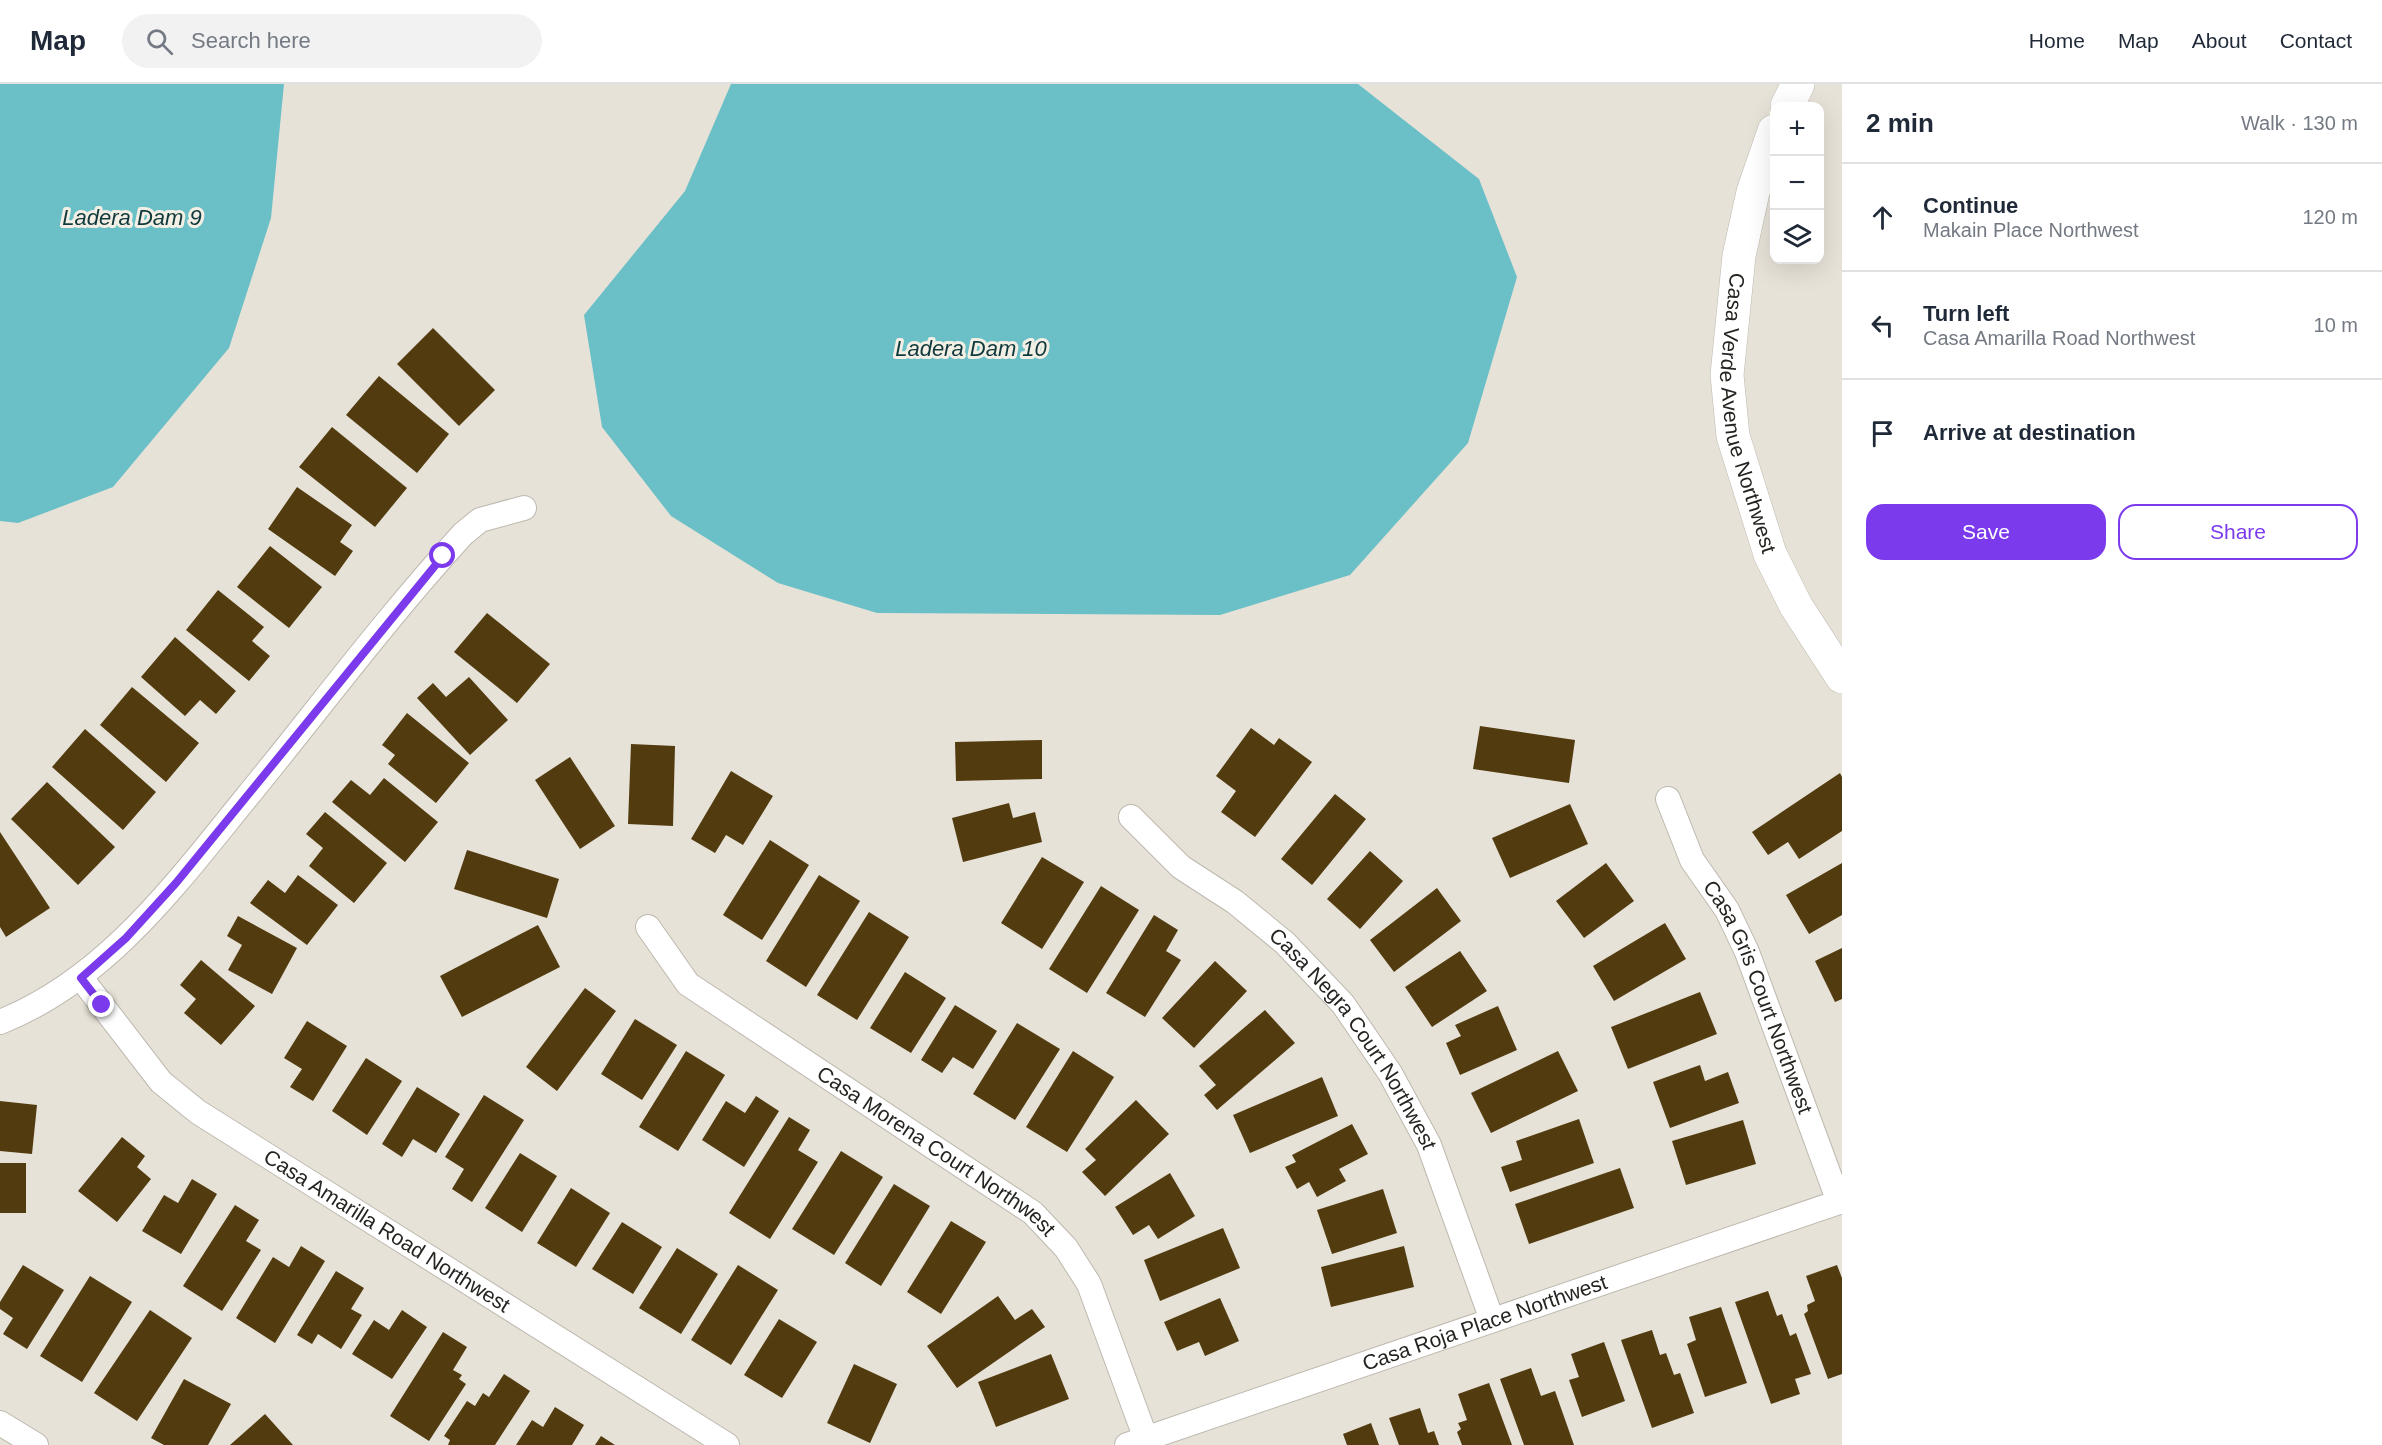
<!DOCTYPE html>
<html lang="en">
<head>
<meta charset="utf-8">
<style>
  :root { --surface:#fff; --page:#f2f2f3; --text:#1f2937; --muted:#747a83; --line:#e0e1e3; --accent:#7c3aed }
  body { margin:0; font-family:Arial,sans-serif; background:var(--page); color:var(--text) }
  .controls { position:absolute; right:18px; top:18px; display:grid; overflow:hidden; border-radius:12px; box-shadow:0 6px 24px #0002 }
  .controls button { width:54px; height:54px; display:grid; place-items:center; padding:0; border:0; border-bottom:2px solid var(--line); background:var(--surface); color:var(--text); font:30px sans-serif }
  .stop { position:absolute; width:18px; height:18px; margin:-14px; border:4px solid #7c3aed; border-radius:50%; background:#fff }
  .stop.end { background:#7c3aed; border-color:#fff; box-shadow:0 2px 6px #0008 }
  .list { margin:0; padding:0; list-style:none }
  h2 { display:flex; justify-content:space-between; align-items:center; height:78px; margin:0; padding:0 24px; font-size:26px }
  h2 small { font-size:20px; font-weight:400; color:var(--muted) }
  .list li { display:grid; grid-template-columns:39px 1fr auto; gap:18px; align-items:center; box-sizing:border-box; height:108px; padding:0 24px; border-top:2px solid var(--line) }
  .list b { display:block; font-size:22px; white-space:nowrap }
  .list p { margin:0; font-size:20px; white-space:nowrap; color:var(--muted) }
  .list em { font-size:20px; font-style:normal; color:var(--muted) }
  .actions { display:flex; gap:12px; padding:18px 24px }
  .actions a { flex:1; padding:14px 0; border:2px solid var(--accent); border-radius:18px; text-align:center; font-size:21px; color:var(--accent) }
  .actions .main { background:var(--accent); color:#fff }
  .icon { flex:none; width:33px; height:33px; fill:none; stroke:currentColor; stroke-width:2; stroke-linecap:round; stroke-linejoin:round }
  .map { position:relative; flex:none; width:1842px; height:1361px; overflow:hidden }
  header { display:flex; align-items:center; gap:36px; box-sizing:border-box; height:84px; padding:0 30px; background:var(--surface); border-bottom:2px solid var(--line) }
  header strong { font-size:28px }
  nav { display:flex; gap:33px; margin-inline-start:auto; font-size:21px }
  .search { width:420px; height:54px; background:var(--page); display:flex; align-items:center; gap:15px; box-sizing:border-box; padding:0 21px; border-radius:33px; color:var(--muted); font-size:22px }
  main { display:flex }
  aside { flex:1; background:var(--surface) }
  .map>svg:first-child { display:block }
  .water { fill:#6ac0c6 }
  .building { fill:#523c0f }
  .lines { fill:none; stroke-linecap:round; stroke-linejoin:round }
  .street-casing { stroke:#beb8af; stroke-width:26 }
  .secondary-casing { stroke:#beb8af; stroke-width:34 }
  .street { stroke:#fff; stroke-width:24 }
  .secondary { stroke:#fff; stroke-width:33 }
  .route { stroke:#7c3aed; stroke-width:8 }
  .labels { text-anchor:middle; stroke-width:6; stroke-linejoin:round; paint-order:stroke }
  .street-label { font-size:21px; fill:#262420; stroke:#f4efe5 }
  .water-label { font-size:22px; font-style:italic; fill:#0f393c; stroke:#f4efe5 }
</style>
</head>
<body>
<header>
<strong>Map</strong>
<div class="search"><svg class="icon" aria-label="search" viewBox="0 0 24 24"><circle cx="10" cy="10" r="6"/><path d="M15 15l6 6"/></svg>Search here</div>
<nav><a>Home</a><a>Map</a><a>About</a><a>Contact</a></nav>
</header>
<main>
<div class="map">
<svg width="1842" height="1361" viewBox="0 0 1842 1361">
  <rect width="100%" height="100%" fill="#e7e2d8"/>
  <g class="water">
    <path d="M0,0H284L271,134L229,264L113,403L18,439L0,437Z"/>
    <path d="M731,0H1358L1479,95L1517,193L1468,359L1350,491L1220,531L877,529L778,499L671,432L602,343L584,231L685,107Z"/>
  </g>
  <g class="building">
    <path d="M433,244L495,306L459,342L397,280Z"/>
    <path d="M379,292L449,350L417,389L346,331Z"/>
    <path d="M332,343L407,404L375,443L299,383Z"/>
    <path d="M297,403L352,441L340,458L353,467L335,492L268,445Z"/>
    <path d="M270,462L322,503L289,544L237,503Z"/>
    <path d="M218,506L264,543L252,557L270,572L249,597L186,546Z"/>
    <path d="M487,529L550,580L517,619L454,568Z"/>
    <path d="M175,553L236,607L216,630L200,616L185,632L141,593Z"/>
    <path d="M469,593L508,636L470,671L417,614L433,599L446,613Z"/>
    <path d="M132,603L199,659L166,698L100,641Z"/>
    <path d="M407,629L469,679L436,719L388,680L395,671L382,661Z"/>
    <path d="M1480,642L1575,656L1569,699L1473,685Z"/>
    <path d="M1251,644L1274,661L1279,654L1312,678L1255,753L1221,728L1236,707L1216,692Z"/>
    <path d="M85,645L156,708L123,746L52,683Z"/>
    <path d="M1042,656V695L956,697L955,658Z"/>
    <path d="M631,660L675,662L673,742L628,740Z"/>
    <path d="M570,673L615,742L580,765L535,696Z"/>
    <path d="M731,687L773,712L743,761L726,751L715,769L691,755Z"/>
    <path d="M1840,689L1842,693V747L1799,775L1788,758L1768,771L1752,748Z"/>
    <path d="M384,694L438,738L405,778L332,718L351,696L370,711Z"/>
    <path d="M47,698L115,763L78,801L11,735Z"/>
    <path d="M1335,710L1366,735L1312,801L1281,775Z"/>
    <path d="M1009,719L1013,734L1035,728L1042,758L963,778L952,734Z"/>
    <path d="M1570,720L1588,760L1510,794L1492,754Z"/>
    <path d="M325,728L387,779L354,819L309,782L323,764L306,750Z"/>
    <path d="M0,748L50,824L6,853L0,843Z"/>
    <path d="M770,756L809,781L762,856L723,831Z"/>
    <path d="M467,766L559,795L547,834L454,805Z"/>
    <path d="M1370,767L1403,797L1360,845L1327,815Z"/>
    <path d="M1042,773L1084,798L1042,865L1001,839Z"/>
    <path d="M1606,779L1634,817L1584,854L1556,817Z"/>
    <path d="M1842,779V831L1809,850L1786,811Z"/>
    <path d="M298,791L338,821L307,861L250,819L268,796L285,809Z"/>
    <path d="M819,791L860,817L806,903L766,877Z"/>
    <path d="M1101,802L1139,826L1087,909L1049,885Z"/>
    <path d="M1437,804L1461,837L1394,888L1370,856Z"/>
    <path d="M869,828L909,853L857,936L817,911Z"/>
    <path d="M1154,831L1178,846L1166,867L1181,876L1145,933L1106,909Z"/>
    <path d="M238,832L297,864L272,910L228,886L242,861L227,852Z"/>
    <path d="M1665,839L1686,875L1614,917L1593,882Z"/>
    <path d="M538,841L560,883L462,933L440,892Z"/>
    <path d="M1842,864V915L1835,918L1815,877Z"/>
    <path d="M1460,867L1487,907L1432,943L1405,903Z"/>
    <path d="M201,876L255,922L221,961L184,929L196,915L180,901Z"/>
    <path d="M1215,877L1247,907L1194,964L1162,934Z"/>
    <path d="M905,888L946,914L911,969L870,944Z"/>
    <path d="M585,904L616,927L557,1007L526,983Z"/>
    <path d="M1700,908L1717,950L1628,985L1611,943Z"/>
    <path d="M955,921L997,947L973,985L953,973L942,989L921,976Z"/>
    <path d="M1498,922L1517,966L1460,991L1446,959L1461,952L1455,941Z"/>
    <path d="M1265,926L1295,959L1217,1026L1204,1011L1216,1001L1199,982Z"/>
    <path d="M635,935L677,961L642,1016L601,990Z"/>
    <path d="M307,937L347,962L313,1017L290,1003L302,985L284,974Z"/>
    <path d="M1017,939L1060,965L1015,1036L973,1010Z"/>
    <path d="M686,967L725,991L678,1067L639,1043Z"/>
    <path d="M1073,967L1114,993L1067,1068L1026,1043Z"/>
    <path d="M1558,967L1578,1007L1491,1049L1471,1009Z"/>
    <path d="M366,974L402,997L367,1051L332,1027Z"/>
    <path d="M1700,981L1705,997L1728,988L1739,1019L1670,1044L1653,998Z"/>
    <path d="M1322,993L1338,1032L1250,1069L1233,1031Z"/>
    <path d="M417,1003L460,1030L436,1069L413,1055L402,1073L382,1060Z"/>
    <path d="M484,1011L524,1036L472,1118L452,1105L464,1085L445,1073Z"/>
    <path d="M756,1012L779,1027L744,1083L702,1056L726,1017L745,1029Z"/>
    <path d="M1136,1016L1169,1050L1105,1112L1082,1088L1096,1076L1085,1065Z"/>
    <path d="M0,1017L37,1021L32,1070L0,1067Z"/>
    <path d="M789,1033L810,1046L798,1066L818,1078L770,1155L729,1129Z"/>
    <path d="M1579,1035L1594,1079L1510,1108L1501,1083L1522,1076L1516,1057Z"/>
    <path d="M1743,1036L1756,1080L1686,1101L1672,1057Z"/>
    <path d="M1352,1040L1368,1070L1339,1085L1346,1097L1317,1113L1309,1098L1297,1105L1285,1083L1296,1078L1292,1071Z"/>
    <path d="M122,1053L145,1072L137,1083L151,1095L117,1138L78,1107Z"/>
    <path d="M841,1067L883,1093L834,1171L792,1145Z"/>
    <path d="M520,1069L557,1092L522,1148L485,1124Z"/>
    <rect x="0" y="1079" width="26" height="50"/>
    <path d="M1620,1084L1634,1124L1529,1160L1515,1120Z"/>
    <path d="M1170,1089L1195,1132L1158,1155L1149,1141L1133,1151L1115,1123Z"/>
    <path d="M192,1095L217,1110L181,1170L142,1147L164,1111L178,1119Z"/>
    <path d="M894,1100L930,1122L881,1202L845,1179Z"/>
    <path d="M571,1104L610,1129L576,1183L537,1159Z"/>
    <path d="M1383,1105L1397,1149L1332,1170L1317,1126Z"/>
    <path d="M235,1121L259,1136L246,1157L261,1166L222,1227L183,1202Z"/>
    <path d="M951,1137L986,1158L941,1230L907,1208Z"/>
    <path d="M622,1138L662,1163L633,1210L592,1185Z"/>
    <path d="M1223,1144L1240,1184L1160,1217L1144,1176Z"/>
    <path d="M301,1162L325,1177L275,1259L236,1234L273,1173L289,1183Z"/>
    <path d="M1404,1162L1414,1203L1331,1223L1321,1183Z"/>
    <path d="M677,1164L718,1190L681,1250L639,1224Z"/>
    <path d="M23,1181L64,1206L27,1265L3,1250L13,1234L0,1225V1218Z"/>
    <path d="M738,1181L778,1206L731,1281L691,1256Z"/>
    <path d="M1837,1181L1842,1194V1290L1828,1295L1804,1230L1808,1227L1807,1221L1815,1217L1806,1192Z"/>
    <path d="M336,1187L364,1204L351,1225L362,1231L341,1265L318,1250L312,1260L297,1251Z"/>
    <path d="M90,1192L132,1218L82,1298L40,1272Z"/>
    <path d="M1768,1207L1777,1232L1782,1230L1790,1252L1796,1249L1811,1290L1795,1295L1800,1310L1771,1320L1735,1218Z"/>
    <path d="M998,1212L1015,1236L1032,1225L1045,1243L957,1304L927,1262Z"/>
    <path d="M1220,1214L1239,1257L1205,1272L1199,1258L1177,1267L1164,1238Z"/>
    <path d="M1721,1223L1747,1299L1705,1313L1687,1260L1696,1256L1689,1233Z"/>
    <path d="M150,1226L192,1254L137,1337L94,1309Z"/>
    <path d="M402,1226L427,1243L392,1295L352,1270L374,1236L389,1246Z"/>
    <path d="M779,1235L817,1258L782,1314L744,1291Z"/>
    <path d="M1652,1246L1660,1271L1666,1269L1674,1291L1680,1289L1694,1329L1652,1344L1621,1256Z"/>
    <path d="M443,1248L467,1263L453,1286L462,1291L459,1295L466,1300L429,1357L390,1332Z"/>
    <path d="M1604,1258L1625,1317L1582,1333L1569,1296L1579,1293L1571,1270Z"/>
    <path d="M1051,1270L1069,1315L996,1343L978,1298Z"/>
    <path d="M854,1280L897,1300L870,1359L827,1339Z"/>
    <path d="M1531,1284L1541,1312L1555,1307L1574,1361H1524L1500,1295Z"/>
    <path d="M504,1290L530,1307L495,1361H448L450,1356L444,1352L467,1317L475,1322L483,1309L489,1313Z"/>
    <path d="M184,1295L231,1320L208,1361H164L151,1354Z"/>
    <path d="M1489,1299L1512,1361H1462L1457,1348L1461,1345L1458,1339L1467,1336L1458,1310Z"/>
    <path d="M555,1323L584,1341L572,1361H516L532,1336L543,1343Z"/>
    <path d="M1420,1324L1428,1349L1434,1347L1439,1361H1399L1389,1334Z"/>
    <path d="M265,1330L293,1361H230Z"/>
    <path d="M1371,1339L1379,1361H1347L1343,1350Z"/>
    <path d="M601,1352L615,1361H595Z"/>
  </g>
  <g class="lines">
    <defs>
      <g id="street">
        <path id="s1" d="M1668,715L1692,776L1727,826L1747,868L1839,1118"/>
        <path id="s2" d="M1131,733L1181,783L1235,818L1285,859L1343,920L1390,989L1429,1061L1492,1236"/>
        <path id="s3" d="M648,843L688,900L1033,1129L1066,1164L1089,1200L1146,1355"/>
        <path id="s4" d="M81,894L161,998L198,1028L727,1361"/>
        <path d="M0,938C106,896 176,800 246,714C318,626 386,534 463,450L480,436L524,424"/>
        <path d="M0,1339L36,1361"/>
        <path id="s5" d="M1127,1361L1842,1117"/>
      </g>
      <g id="secondary">
        <path d="M1787,22L1798,0"/>
        <path id="s6" d="M1774,47L1753,108L1739,172L1727,291L1733,352L1770,470L1796,522L1842,593"/>
      </g>
    </defs>
    <use href="#street" class="street-casing"/>
    <use href="#secondary" class="secondary-casing"/>
    <use href="#street" class="street"/>
    <use href="#secondary" class="secondary"/>
  </g>
  <g class="lines">
    <path class="route" d="M102,921L81,894L126,854L176,799L443,472"/>
  </g>
  <g class="labels">
    <g class="street-label">
      <text dy="7" stroke="none"><textPath href="#s6" startOffset="290">Casa Verde Avenue Northwest</textPath></text>
      <text dy="7" stroke="none"><textPath href="#s1" startOffset="219">Casa Gris Court Northwest</textPath></text>
      <text dy="7" stroke="none"><textPath href="#s2" startOffset="318">Casa Negra Court Northwest</textPath></text>
      <text dy="7" stroke="none"><textPath href="#s3" startOffset="369">Casa Morena Court Northwest</textPath></text>
      <text dy="7" stroke="none"><textPath href="#s4" startOffset="402">Casa Amarilla Road Northwest</textPath></text>
      <text dy="7" stroke="none"><textPath href="#s5" startOffset="378">Casa Roja Place Northwest</textPath></text>
    </g>
    <g class="water-label">
      <text x="132" y="141">Ladera Dam 9</text>
      <text x="971" y="272">Ladera Dam 10</text>
    </g>
  </g>
</svg>
<div class="controls">
<button>+</button>
<button>−</button>
<button><svg class="icon" aria-label="layers" viewBox="0 0 24 24"><path d="M12 4l9 5-9 5-9-5zM3 14l9 5 9-5"/></svg></button>
</div>
<div class="stop" style="left:443px;top:472px"></div>
<div class="stop end" style="left:102px;top:921px"></div>
</div>
<aside>
<h2>2 min<small>Walk · 130 m</small></h2>
<ul class="list">
<li><svg class="icon" aria-label="ahead" viewBox="0 0 24 24"><path d="M12 20V5M6 11l6-6 6 6"/></svg><div><b>Continue</b><p>Makain Place Northwest</p></div><em>120 m</em></li>
<li><svg class="icon" aria-label="left" viewBox="0 0 24 24"><path d="M17 20v-9H6M10 6l-5 5 5 5"/></svg><div><b>Turn left</b><p>Casa Amarilla Road Northwest</p></div><em>10 m</em></li>
<li><svg class="icon" aria-label="arrive" viewBox="0 0 24 24"><path d="M6 21V4h12l-3 4 3 4H6"/></svg><div><b>Arrive at destination</b></div></li>
</ul>
<div class="actions"><a class="main">Save</a><a>Share</a></div>
</aside>
</main>
</body>
</html>
